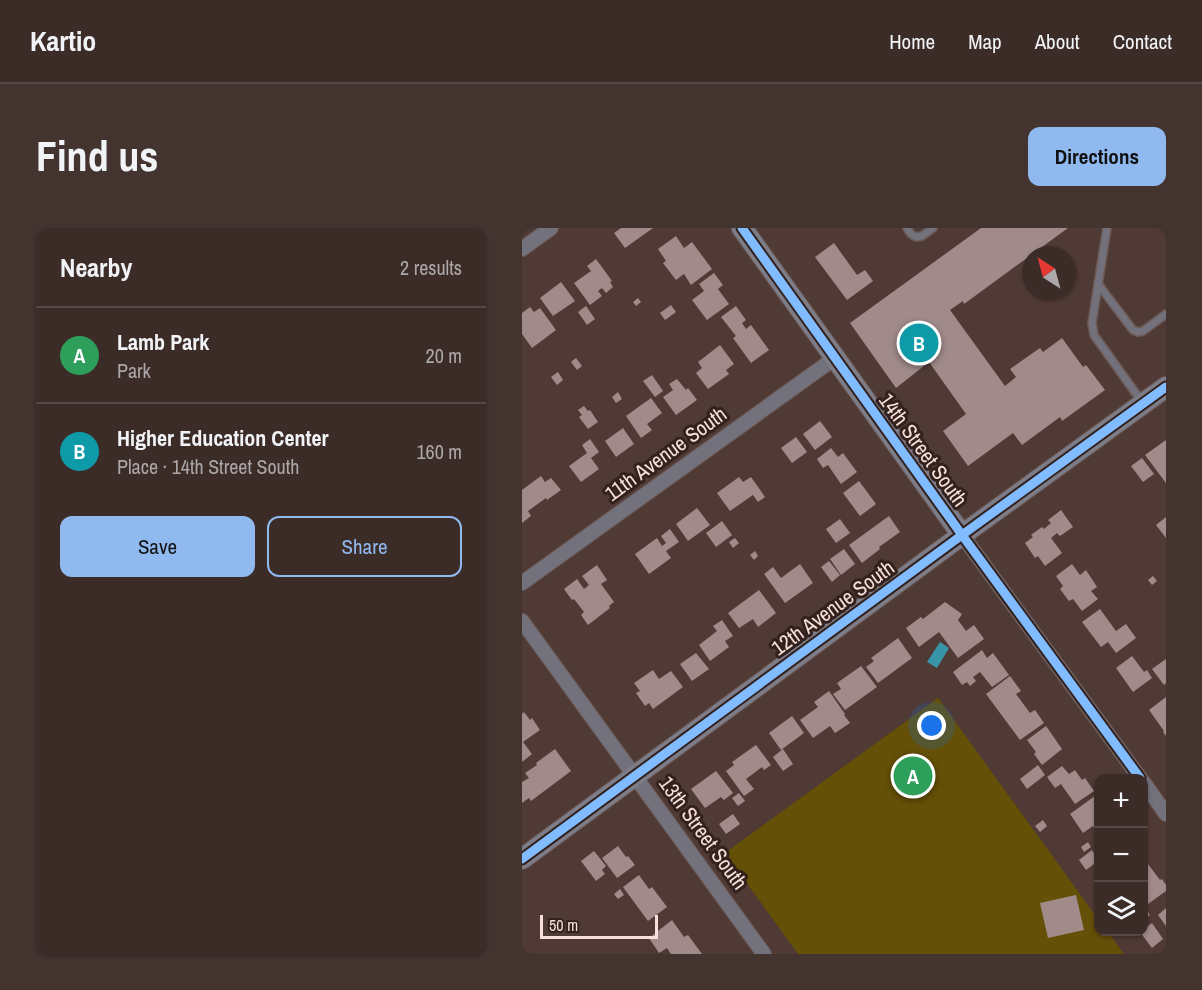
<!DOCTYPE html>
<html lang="en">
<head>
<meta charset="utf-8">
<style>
  :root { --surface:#3c2c28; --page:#433430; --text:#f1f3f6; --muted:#aca7a8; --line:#554845; --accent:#90b9f0 }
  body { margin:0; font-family:"Archivo Narrow",sans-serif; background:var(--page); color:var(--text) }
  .controls { position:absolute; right:18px; bottom:18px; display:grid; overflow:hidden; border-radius:12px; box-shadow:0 2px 4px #0004 }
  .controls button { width:54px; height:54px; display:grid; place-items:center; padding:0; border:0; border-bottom:2px solid var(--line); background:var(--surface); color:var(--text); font:30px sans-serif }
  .compass { position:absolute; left:500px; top:18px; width:54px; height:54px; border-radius:50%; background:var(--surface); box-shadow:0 2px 4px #0004; rotate:324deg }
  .scale { position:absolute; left:18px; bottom:15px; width:118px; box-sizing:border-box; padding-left:6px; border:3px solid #f8dfd9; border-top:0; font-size:16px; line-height:21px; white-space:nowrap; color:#f8dfd9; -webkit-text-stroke:4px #33211d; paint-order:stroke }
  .you { position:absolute; left:410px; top:498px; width:21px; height:21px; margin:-15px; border:4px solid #fff; border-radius:50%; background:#1a73e8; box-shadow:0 0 0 9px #1a73e833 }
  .badge { display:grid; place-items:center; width:39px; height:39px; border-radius:50%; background:var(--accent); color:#fff; font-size:20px; font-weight:700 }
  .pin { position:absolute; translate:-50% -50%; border:3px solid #fff; box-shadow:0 2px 6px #0006 }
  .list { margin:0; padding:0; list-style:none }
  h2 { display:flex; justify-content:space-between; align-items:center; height:78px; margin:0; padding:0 24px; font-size:26px }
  h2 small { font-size:20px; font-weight:400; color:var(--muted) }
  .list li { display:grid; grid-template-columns:39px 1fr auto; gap:18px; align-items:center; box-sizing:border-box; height:96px; padding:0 24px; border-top:2px solid var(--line) }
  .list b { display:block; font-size:22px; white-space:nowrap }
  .list p { margin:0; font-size:20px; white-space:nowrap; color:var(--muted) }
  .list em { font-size:20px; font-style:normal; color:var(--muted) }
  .actions { display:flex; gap:12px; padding:18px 24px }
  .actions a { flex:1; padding:14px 0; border:2px solid var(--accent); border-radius:12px; text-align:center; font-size:21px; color:var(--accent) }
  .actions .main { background:var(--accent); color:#111 }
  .icon { flex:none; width:33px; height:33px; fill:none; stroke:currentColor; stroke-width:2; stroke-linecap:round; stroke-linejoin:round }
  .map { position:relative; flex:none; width:644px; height:726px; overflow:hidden; border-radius:12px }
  header { display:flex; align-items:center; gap:36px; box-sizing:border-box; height:84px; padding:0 30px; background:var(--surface); border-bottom:2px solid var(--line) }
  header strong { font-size:28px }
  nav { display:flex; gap:33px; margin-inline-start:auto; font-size:21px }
  .intro { display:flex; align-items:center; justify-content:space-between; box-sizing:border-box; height:144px; padding:0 36px }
  h1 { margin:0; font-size:42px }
  .button { padding:15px 27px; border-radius:12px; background:var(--accent); color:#111; font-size:21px; font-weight:700 }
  main { display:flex; gap:36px; padding:0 36px }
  aside { flex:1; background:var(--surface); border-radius:12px; box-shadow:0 2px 4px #0004 }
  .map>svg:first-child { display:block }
  .green { fill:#655007 }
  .water { fill:#3795a7 }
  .building { fill:#a18b8a }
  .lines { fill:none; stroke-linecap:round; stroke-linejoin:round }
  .lane-casing { stroke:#6c5955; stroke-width:10 }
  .street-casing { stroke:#6c5955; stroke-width:16 }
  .secondary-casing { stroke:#6c5955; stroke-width:22 }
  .lane { stroke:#72717c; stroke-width:7 }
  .street { stroke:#72717c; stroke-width:14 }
  .secondary { stroke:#7d7d89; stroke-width:20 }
  .cycleway-casing { stroke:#33211d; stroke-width:13 }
  .cycleway { stroke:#80bcff; stroke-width:9 }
  .labels { text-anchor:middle; stroke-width:6; stroke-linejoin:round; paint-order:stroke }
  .street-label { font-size:21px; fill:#f8dfd9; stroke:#33211d }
</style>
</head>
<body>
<header>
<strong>Kartio</strong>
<nav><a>Home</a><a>Map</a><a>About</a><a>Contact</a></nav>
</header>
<div class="intro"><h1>Find us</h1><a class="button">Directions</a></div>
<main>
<aside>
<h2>Nearby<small>2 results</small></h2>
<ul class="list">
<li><span class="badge" style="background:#2e9e5b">A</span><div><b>Lamb Park</b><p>Park</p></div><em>20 m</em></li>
<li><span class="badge" style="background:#0f9aa8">B</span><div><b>Higher Education Center</b><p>Place · 14th Street South</p></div><em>160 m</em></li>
</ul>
<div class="actions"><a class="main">Save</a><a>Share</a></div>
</aside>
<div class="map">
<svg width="644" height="726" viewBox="0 0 644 726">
  <rect width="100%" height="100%" fill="#503a36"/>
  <path class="green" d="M416,470L576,691V704H586L602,726H276L203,625Z"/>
  <path class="water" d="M418,414L427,420L415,440L405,434Z"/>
  <g class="building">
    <path d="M99,0H131L103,20L92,5Z"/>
    <path d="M459,0H546L442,76L441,73L428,82L483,158L494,149L488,141L518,120L521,124L540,110L561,139L564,137L583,162L540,193L538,189L500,217L491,205L446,238L421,203L444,186L407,134L374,160L328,95Z"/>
    <path d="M154,8L162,20L170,14L190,41L169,57L162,46L154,52L141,35L144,33L136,21Z"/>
    <path d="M312,15L335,47L343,42L351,53L325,72L293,29Z"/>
    <path d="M74,31L90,53L88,54L91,59L84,65L80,60L76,63L80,68L68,77L52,55L69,43L65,38Z"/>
    <path d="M192,45L201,57L196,61L207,76L185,92L170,72L182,63L177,56Z"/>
    <path d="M39,54L53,73L31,88L18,70Z"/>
    <path d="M116,70L119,74L114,78L111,74Z"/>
    <path d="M149,77L154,84L143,92L138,85Z"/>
    <path d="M64,78L73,91L65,97L56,84Z"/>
    <path d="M214,78L224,92L220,95L224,101L229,97L247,122L229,135L211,110L214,108L199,89Z"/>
    <path d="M8,79L12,84L18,80L34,102L10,120L0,106V85Z"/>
    <path d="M198,117L212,136L204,142L207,146L186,161L174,145L180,140L176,134Z"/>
    <path d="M54,130L60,138L55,142L49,134Z"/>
    <path d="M36,144L41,152L35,157L29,149Z"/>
    <path d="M130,147L141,163L133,169L121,153Z"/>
    <path d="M155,151L164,162L166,160L175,172L154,187L141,169L151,162L147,156Z"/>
    <path d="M96,164L100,171L94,175L90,169Z"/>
    <path d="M129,170L140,185L125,196L130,202L119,210L104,188Z"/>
    <path d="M62,178L66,183L68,182L76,194L66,201L57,189L60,187L56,182Z"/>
    <path d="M298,193L310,209L293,222L281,206Z"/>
    <path d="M101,200L112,216L94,229L83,213Z"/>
    <path d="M274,209L285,224L270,235L259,220Z"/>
    <path d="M68,211L77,224L69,230L77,241L59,254L47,238L65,225L60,217Z"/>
    <path d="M644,212V255L623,227Z"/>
    <path d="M309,220L316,229L321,225L335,244L319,256L306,237L301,240L295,231Z"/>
    <path d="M620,230L632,246L621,254L609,238Z"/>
    <path d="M19,248L23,254L29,250L39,262L25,272L24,270L6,283L9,288L0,295V262Z"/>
    <path d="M217,249L221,254L229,249L243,269L236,274L231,267L208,283L195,265Z"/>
    <path d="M337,253L354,276L338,288L321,265Z"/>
    <path d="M175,280L188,297L166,313L154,296Z"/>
    <path d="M539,282L551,299L538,308L535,305L529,310L540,325L523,338L516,328L513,330L503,315L511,309L509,307L520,299L522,301L529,295L526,292Z"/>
    <path d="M367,288L378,304L357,319L358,321L340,335L327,317Z"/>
    <path d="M644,289V310L634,297Z"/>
    <path d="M318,291L328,305L314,315L304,301Z"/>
    <path d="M200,293L210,307L194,319L184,305Z"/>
    <path d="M148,301L157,314L144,323L149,330L127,346L113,326L135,310L140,318L144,315L139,308Z"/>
    <path d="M213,310L217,315L211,320L207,314Z"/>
    <path d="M322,321L333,336L319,347L308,331Z"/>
    <path d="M233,323L236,328L232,332L228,327Z"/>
    <path d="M307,333L318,347L310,354L299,339Z"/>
    <path d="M278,336L291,355L263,375L242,346L251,339L259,350Z"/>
    <path d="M550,336L558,347L564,342L575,359L569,363L576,371L560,383L551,371L547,373L538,361L541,358L534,348Z"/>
    <path d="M75,337L85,352L79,356L92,374L87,378L88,380L66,397L59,387L62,384L52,371L50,372L42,361L55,351L62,361L67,357L60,348Z"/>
    <path d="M631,348L635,353L630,357L626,352Z"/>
    <path d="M237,362L254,385L236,399L231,391L217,400L206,385Z"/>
    <path d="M423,374L440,386L436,392L444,403L452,397L462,411L436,430L417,404L397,419L384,400L399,389L401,391Z"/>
    <path d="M578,381L594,403L604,396L614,410L594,425L586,414L579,419L560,394Z"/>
    <path d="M200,392L211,408L203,413L207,419L188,433L177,417L195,403L191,398Z"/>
    <path d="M376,410L390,430L356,455L344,439L352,433L349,430Z"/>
    <path d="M460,422L465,430L471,425L487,447L470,459L458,444L451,449L454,453L448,458L445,454L440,457L431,444Z"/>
    <path d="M174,425L187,441L170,453L158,436Z"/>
    <path d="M610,428L622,444L625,442L630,450L611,464L594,440Z"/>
    <path d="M644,431V455L642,457L630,441Z"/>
    <path d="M339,438L355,459L323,482L311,466L319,461L315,455Z"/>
    <path d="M131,442L137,451L149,443L161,459L131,481L127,475L123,478L114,465L118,463L112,455Z"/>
    <path d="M488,448L499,463L494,466L508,485L513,482L522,495L498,512L464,466Z"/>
    <path d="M307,463L323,486L322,487L328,495L313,505L308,498L291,510L278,492L296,479L292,474Z"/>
    <path d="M644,469V508L641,504L642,503L627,482Z"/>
    <path d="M2,484L8,492L10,490L18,502L1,514L10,526L0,534V486Z"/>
    <path d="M270,488L282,505L259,522L247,505Z"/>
    <path d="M524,498L540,521L520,537L512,526L514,524L505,512Z"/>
    <path d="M234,517L249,537L242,542L240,539L224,551L232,561L222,568L204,543L212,537L210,534Z"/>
    <path d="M33,521L49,543L9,573L7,570L0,575V554L7,550L3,545L15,537L14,535Z"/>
    <path d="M261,521L271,536L261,543L251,529Z"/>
    <path d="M516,537L523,547L505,561L498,551Z"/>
    <path d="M540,538L547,546L553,542L560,552L563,550L572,563L553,576L539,556L533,560L525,549Z"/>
    <path d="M194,543L211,565L202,572L199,569L183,580L169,561Z"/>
    <path d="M217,565L223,573L216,578L210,570Z"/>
    <path d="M573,568L576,573V606L571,598L561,605L548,586Z"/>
    <path d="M211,586L218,596L204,606L197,596Z"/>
    <path d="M521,592L525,598L518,604L513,598Z"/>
    <path d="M566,614L569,619L562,624L559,619Z"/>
    <path d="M96,618L104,629L106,628L113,637L95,650L80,630Z"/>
    <path d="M570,622L576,633L564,642L557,632Z"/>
    <path d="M72,623L84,638L80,642L83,646L74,653L59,633Z"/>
    <path d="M626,636L638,652L640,651L644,657V663L626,676L622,670V639Z"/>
    <path d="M117,647L127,661L130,659L145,679L126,693L101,659Z"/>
    <path d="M98,661L102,667L96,671L92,666Z"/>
    <path d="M554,667L562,702L526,710L518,675Z"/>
    <path d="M622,678L628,687L622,692Z"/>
    <path d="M644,680V698L636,687Z"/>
    <path d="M150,692L162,709L166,707L180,726H149L145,720L137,725L127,710Z"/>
    <path d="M630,695L641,711L630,720L618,704H622V701Z"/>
  </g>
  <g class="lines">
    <defs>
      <g id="lane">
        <path d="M385,0L389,6L394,9L400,8L411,0"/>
        <path d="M585,0L570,95L572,107L620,174"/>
        <path d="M576,56L611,102L616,104L621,103L644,86"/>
      </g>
      <g id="street">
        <path d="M0,21L29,0"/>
        <path d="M440,307L618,550"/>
        <path d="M0,355L313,130"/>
        <path d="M0,393L242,726"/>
        <path d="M622,555L644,586"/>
      </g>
      <g id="secondary">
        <path d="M220,0L440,307"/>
        <path d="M0,631L440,307L644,159"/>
      </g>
    </defs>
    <use href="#lane" class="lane-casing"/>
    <use href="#street" class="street-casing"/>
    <use href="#secondary" class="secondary-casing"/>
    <use href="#lane" class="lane"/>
    <use href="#street" class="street"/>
    <use href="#secondary" class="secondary"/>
    <defs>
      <g id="cycleway">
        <path d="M220,0L440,307L618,550"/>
        <path d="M0,631L440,307L644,159"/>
      </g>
    </defs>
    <use href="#cycleway" class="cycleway-casing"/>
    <use href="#cycleway" class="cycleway"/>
  </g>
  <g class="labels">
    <g class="street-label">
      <text transform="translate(401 222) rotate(54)" y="7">14th Street South</text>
      <text transform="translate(144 226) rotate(-36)" y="7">11th Avenue South</text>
      <text transform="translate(311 380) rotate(-36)" y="7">12th Avenue South</text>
      <text transform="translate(181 605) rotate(54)" y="7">13th Street South</text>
    </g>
  </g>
</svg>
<div class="controls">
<button>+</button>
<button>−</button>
<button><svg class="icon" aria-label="layers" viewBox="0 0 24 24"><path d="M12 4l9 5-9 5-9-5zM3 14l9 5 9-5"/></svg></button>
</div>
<svg class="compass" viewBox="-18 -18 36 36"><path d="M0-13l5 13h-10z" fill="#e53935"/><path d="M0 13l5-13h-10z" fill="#aca7a8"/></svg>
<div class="scale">50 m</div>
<div class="you"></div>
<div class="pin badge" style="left:391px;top:548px;background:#2e9e5b">A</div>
<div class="pin badge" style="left:397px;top:115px;background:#0f9aa8">B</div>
</div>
</main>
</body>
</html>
